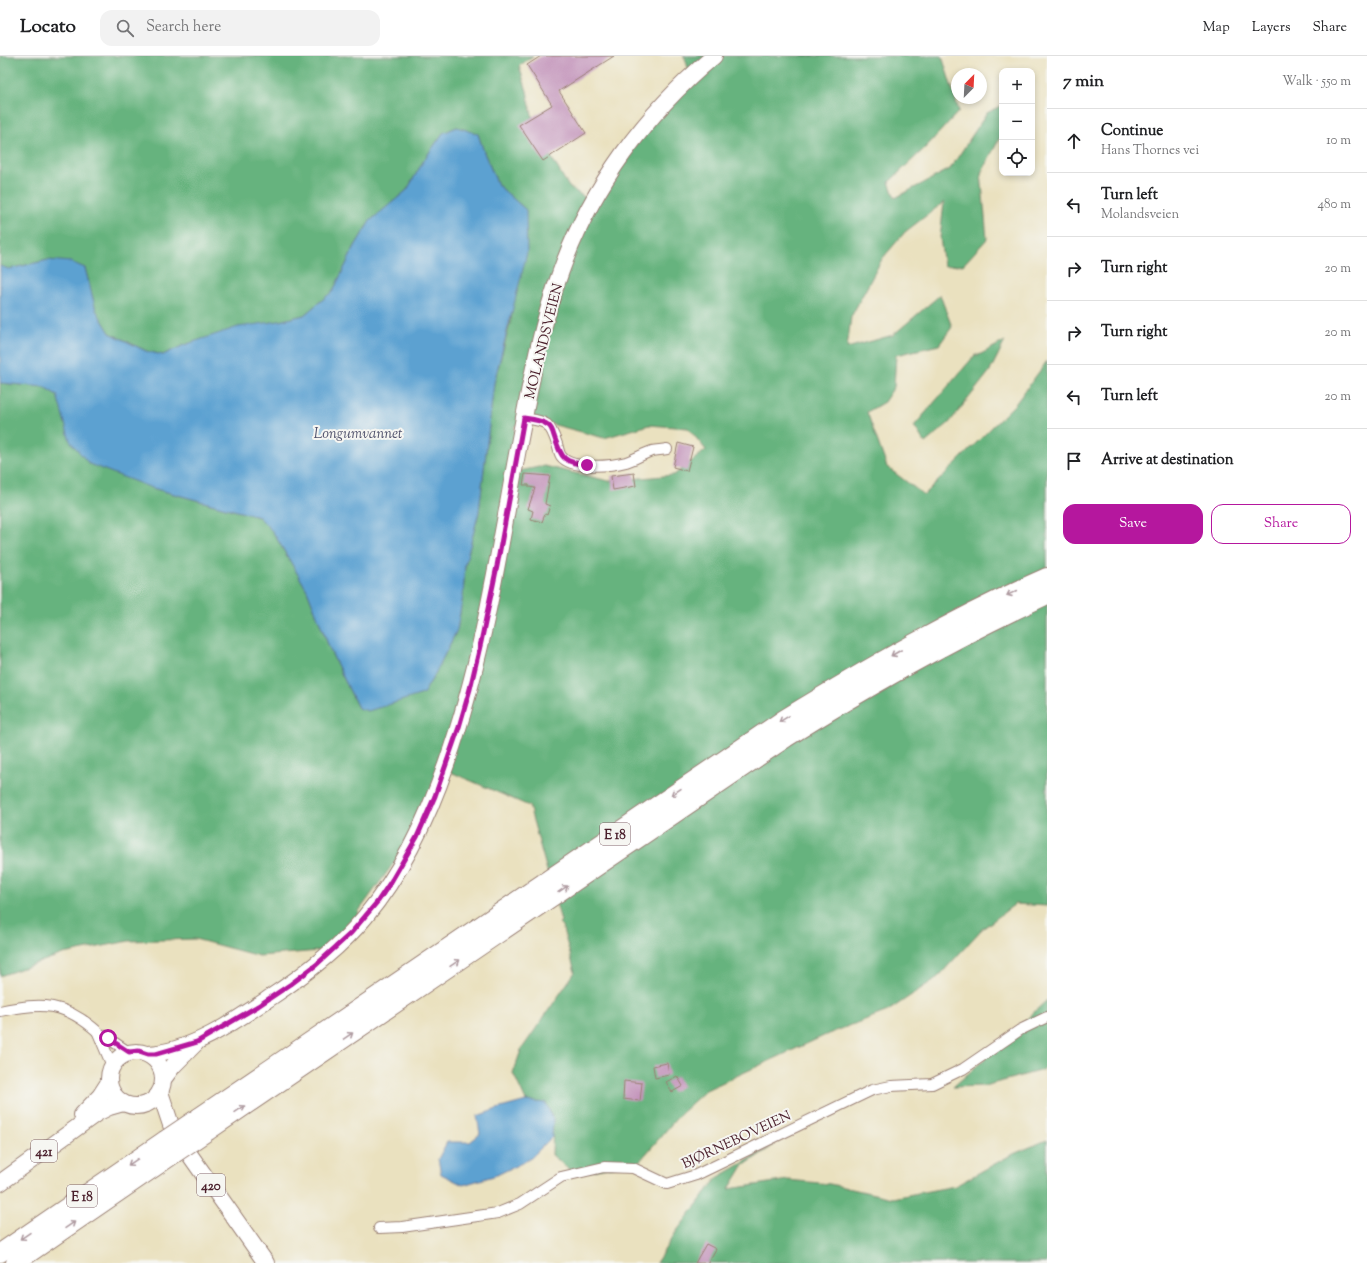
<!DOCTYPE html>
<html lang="en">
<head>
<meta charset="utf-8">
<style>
  :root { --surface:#fff; --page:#f2f2f2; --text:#202124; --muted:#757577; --line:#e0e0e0; --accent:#b5179e }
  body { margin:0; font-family:"Sorts Mill Goudy",serif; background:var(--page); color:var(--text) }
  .controls { position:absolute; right:12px; top:12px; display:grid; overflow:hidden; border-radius:8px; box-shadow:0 2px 6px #0003 }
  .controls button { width:36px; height:36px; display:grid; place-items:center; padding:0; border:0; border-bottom:1px solid var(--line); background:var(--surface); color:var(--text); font:20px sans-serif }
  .compass { position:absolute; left:951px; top:12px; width:36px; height:36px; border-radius:50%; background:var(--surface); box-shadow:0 2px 6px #0003; rotate:24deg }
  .stop { position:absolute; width:12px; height:12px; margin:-9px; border:3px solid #b5179e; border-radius:50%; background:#fff }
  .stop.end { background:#b5179e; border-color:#fff; box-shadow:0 1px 4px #0008 }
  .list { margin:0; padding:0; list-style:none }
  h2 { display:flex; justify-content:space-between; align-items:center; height:52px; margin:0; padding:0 16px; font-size:17px }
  h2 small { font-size:13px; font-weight:400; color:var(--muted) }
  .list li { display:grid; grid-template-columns:26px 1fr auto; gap:12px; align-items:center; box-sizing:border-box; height:64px; padding:0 16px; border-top:1px solid var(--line) }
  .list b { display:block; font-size:15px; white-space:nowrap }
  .list p { margin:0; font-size:13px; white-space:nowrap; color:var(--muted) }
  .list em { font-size:13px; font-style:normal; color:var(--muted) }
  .actions { display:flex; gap:8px; padding:12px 16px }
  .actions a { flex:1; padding:9px 0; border:1px solid var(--accent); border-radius:12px; text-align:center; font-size:14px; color:var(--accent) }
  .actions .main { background:var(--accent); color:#fff }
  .icon { flex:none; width:22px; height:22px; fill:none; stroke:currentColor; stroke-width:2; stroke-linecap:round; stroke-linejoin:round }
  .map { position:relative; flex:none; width:1047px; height:1207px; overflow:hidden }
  header { display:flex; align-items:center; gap:24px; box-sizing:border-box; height:56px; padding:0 20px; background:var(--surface); border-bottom:1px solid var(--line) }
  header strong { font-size:19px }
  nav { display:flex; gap:22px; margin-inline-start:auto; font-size:14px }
  .search { width:280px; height:36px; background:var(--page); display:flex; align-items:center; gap:10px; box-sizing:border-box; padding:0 14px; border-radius:12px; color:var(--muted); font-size:15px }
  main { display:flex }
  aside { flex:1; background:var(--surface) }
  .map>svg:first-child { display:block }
  .forest { fill:#66b37e; stroke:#586954; fill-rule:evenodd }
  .water { fill:#5ca1d1; stroke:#53607e }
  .building { fill:#c293ba }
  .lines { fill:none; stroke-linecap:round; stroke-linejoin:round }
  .minor-casing { stroke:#9a8075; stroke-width:12 }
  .primary-casing { stroke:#9a8075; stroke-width:18 }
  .motorway-casing { stroke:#9a8075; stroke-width:20 }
  .minor { stroke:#fff; stroke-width:10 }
  .primary { stroke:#fff; stroke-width:16 }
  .motorway { stroke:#fff; stroke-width:18 }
  .motorway-bridge-casing { stroke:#9a8075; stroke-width:20; stroke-linecap:butt }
  .motorway-bridge { stroke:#fff; stroke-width:18 }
  .oneway { stroke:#ae9aa0 }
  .route { stroke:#b5179e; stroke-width:5 }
  .labels { text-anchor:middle; stroke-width:4; stroke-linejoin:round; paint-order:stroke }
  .shield { fill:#f6f6f2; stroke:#7e6067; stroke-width:1 }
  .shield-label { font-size:13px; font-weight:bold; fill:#4a1f2b }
  .street-label { font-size:14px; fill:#4a1f2b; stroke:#f6f6f2 }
  .water-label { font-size:15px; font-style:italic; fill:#51536d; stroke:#f6f6f2 }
</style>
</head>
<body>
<header>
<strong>Locato</strong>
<div class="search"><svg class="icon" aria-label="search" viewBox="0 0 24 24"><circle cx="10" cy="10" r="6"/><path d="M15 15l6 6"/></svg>Search here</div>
<nav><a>Map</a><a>Layers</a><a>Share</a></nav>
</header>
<main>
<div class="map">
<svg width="1047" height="1207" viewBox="0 0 1047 1207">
  <rect width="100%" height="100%" fill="#f6f6f2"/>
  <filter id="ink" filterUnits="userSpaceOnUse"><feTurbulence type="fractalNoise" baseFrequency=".025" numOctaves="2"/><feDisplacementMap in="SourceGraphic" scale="8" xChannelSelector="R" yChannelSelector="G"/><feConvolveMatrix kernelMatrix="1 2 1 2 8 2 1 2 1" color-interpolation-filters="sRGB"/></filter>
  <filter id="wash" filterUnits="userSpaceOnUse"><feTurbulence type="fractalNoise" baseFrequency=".012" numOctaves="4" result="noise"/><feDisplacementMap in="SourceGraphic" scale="16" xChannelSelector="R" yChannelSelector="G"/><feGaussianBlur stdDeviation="0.9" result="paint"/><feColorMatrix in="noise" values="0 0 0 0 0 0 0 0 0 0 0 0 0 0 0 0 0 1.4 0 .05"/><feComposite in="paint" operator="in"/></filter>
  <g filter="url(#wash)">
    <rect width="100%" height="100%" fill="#eae1bf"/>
    <g class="forest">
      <path d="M0,0H533L519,10L527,35L535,74L569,131L589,144L691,22L685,2L683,0H942L959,55L926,91L889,126L895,142L950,113L987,57L1002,49V78L981,117L987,183L963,209L944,210L940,182L944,146L905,176L882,203L851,261L847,292L893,279L940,239L952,271L939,289L896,299L894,331L884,346L867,356L887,411L924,439L1016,347L1047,305V850L1015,848L981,874L938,921L888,955L828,978L706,1034L681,1057L639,1106L575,1118L552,1099L553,1063L546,1047L526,1045L513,1017L521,994L575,916L562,870L559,867L561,865L529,750L446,714L401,797L359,855L358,867L319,895L259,900L195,883L129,885L63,898L0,920V327L44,331L57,339L63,358L152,432L259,461L273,476L307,534L331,596L358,652L423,638L435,618L457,574L463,540L465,509L479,456L494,327L511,264L526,154L498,129L485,99L478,78L457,71L443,77L424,104L407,134L370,165L355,190L333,235L304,259L184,289L163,299L146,295L110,277L96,254L85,212L48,204L9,213L0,210ZM540,365L604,382L649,369L688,372L706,394L674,419L609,425L544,410L519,415V402L514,370Z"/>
      <path d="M1005,285L990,315L949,367L925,387L914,370L975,299H979Z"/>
      <path d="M1047,944V1009L1043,1014L984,1030L953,1031L979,1008Z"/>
      <path d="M1047,1084V1207H656L676,1176L717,1122L774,1089L743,1110L729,1133L788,1124L830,1128L892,1142L955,1130L1011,1099Z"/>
    </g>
    <g class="water">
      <path d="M457,71L478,78L485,99L498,129L526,154L527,197L494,327L479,456L465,509L463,540L457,574L435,618L423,638L368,655L358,652L331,596L307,534L273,476L259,461L152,432L89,408L70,385L57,339L44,331L0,327V210L9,213L48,204L71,206L85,212L96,254L110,277L146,295L163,299L184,289L238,271L279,265L304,259L333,235L355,190L370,165L407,134L424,104L443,77Z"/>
      <path d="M526,1045L546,1047L553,1063L552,1081L530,1103L497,1119L463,1129L441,1118L438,1103L447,1086H470L480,1078L477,1060L497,1053Z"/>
    </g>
    <g id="blocks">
      <g class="building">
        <path d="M541,0H614L559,35L586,77L543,105L519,69L552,49L527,9Z"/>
        <path d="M678,387L693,391L687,415L673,411Z"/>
        <path d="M634,417L636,430L613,434L611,420Z"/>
        <path d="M525,418L550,420L545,448L550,450L547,459L545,458L542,466L531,463L533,455L528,453L535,432L529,431V429H523Z"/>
        <path d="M667,1007L669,1019L655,1022L653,1010Z"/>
        <path d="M677,1020L683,1030L672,1036L666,1026Z"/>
        <path d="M624,1025L642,1027L640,1045L623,1043Z"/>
        <path d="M706,1188L716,1193L708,1207H695Z"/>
      </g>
    </g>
  </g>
  <g filter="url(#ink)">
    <use href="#blocks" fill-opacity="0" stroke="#9a8075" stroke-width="1"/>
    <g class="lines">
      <defs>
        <g id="minor">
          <path d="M524,362C547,366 549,365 557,388C558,391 559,397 561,400C571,414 611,410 626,406C635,403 643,398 652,395C657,394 662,394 667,393"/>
          <path d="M0,955C43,946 64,946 98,976C101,979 105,980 108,982C115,987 122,992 129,996"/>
          <path d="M98,977L112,1010"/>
          <path d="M379,1172L402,1171L498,1157L520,1148L561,1121L604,1111L633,1112L667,1128L696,1119L872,1034L891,1030L932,1028L963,1013L1020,974L1047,961"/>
        </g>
        <g id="primary">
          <circle cx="136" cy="1023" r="27"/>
          <path d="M148,998C190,996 234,966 268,943C303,920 338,894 365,861C403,815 428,762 447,706C482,606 498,502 517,398C529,337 539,274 561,215C591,131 646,57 714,0"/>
          <path d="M164,1022L173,1010L196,987"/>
          <path d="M160,1036L173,1075L266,1207"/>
          <path d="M82,1059L100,1040L109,1026"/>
          <path d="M0,1127L97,1057L109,1051L123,1047"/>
        </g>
        <g id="motorway">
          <path d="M199,1061L784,663C869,611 956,561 1047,521"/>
          <path d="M208,1075L786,682C870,629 957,581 1047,539"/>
          <path d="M0,1197L165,1084"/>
          <path d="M15,1207L174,1098"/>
        </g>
      </defs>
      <use href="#minor" class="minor-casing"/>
      <use href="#primary" class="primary-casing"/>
      <use href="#motorway" class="motorway-casing"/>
      <use href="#minor" class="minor"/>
      <use href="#primary" class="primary"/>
      <use href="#motorway" class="motorway"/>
      <defs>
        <g id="motorway-bridge">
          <path d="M165,1084L199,1061"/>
          <path d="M174,1098L208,1075"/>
        </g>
      </defs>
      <use href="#motorway-bridge" class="motorway-bridge-casing"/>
      <use href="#motorway-bridge" class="motorway-bridge"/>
    </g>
    <defs><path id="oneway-shaft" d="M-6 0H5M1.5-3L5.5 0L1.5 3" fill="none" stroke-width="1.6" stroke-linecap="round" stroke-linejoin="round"/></defs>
    <g class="oneway">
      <use href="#oneway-shaft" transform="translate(1012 537) rotate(155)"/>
      <use href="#oneway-shaft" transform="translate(896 597) rotate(150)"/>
      <use href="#oneway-shaft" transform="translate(784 663) rotate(148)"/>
      <use href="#oneway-shaft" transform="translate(676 736) rotate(146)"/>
      <use href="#oneway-shaft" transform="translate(563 833) rotate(-34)"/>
      <use href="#oneway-shaft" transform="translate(455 907) rotate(-34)"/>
      <use href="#oneway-shaft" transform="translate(348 980) rotate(-34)"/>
      <use href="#oneway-shaft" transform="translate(240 1053) rotate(-34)"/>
      <use href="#oneway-shaft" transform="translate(133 1106) rotate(146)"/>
      <use href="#oneway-shaft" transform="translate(70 1169) rotate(-34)"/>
      <use href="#oneway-shaft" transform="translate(25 1180) rotate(146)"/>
    </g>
  </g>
  <g class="lines" filter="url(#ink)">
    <path class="route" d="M108,982L129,996L139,995L148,998H156L197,986L258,950L291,928L316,909L351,877L378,845L392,824L417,781L435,740L459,671L470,633L481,586L497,510L524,362C532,363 542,364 548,369C551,371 553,376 554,380C562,402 562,406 587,409"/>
  </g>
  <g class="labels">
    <g class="shield">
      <rect x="600" y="767" width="30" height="22" rx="3"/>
      <rect x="31" y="1084" width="26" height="22" rx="3"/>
      <rect x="197" y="1118" width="28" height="22" rx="3"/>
      <rect x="67" y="1129" width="30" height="22" rx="3"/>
    </g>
    <g class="shield-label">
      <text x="615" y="783">E 18</text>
      <text x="44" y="1100">421</text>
      <text x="211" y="1134">420</text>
      <text x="82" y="1145">E 18</text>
    </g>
    <g class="street-label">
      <text transform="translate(543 285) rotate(-76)" y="5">MOLANDSVEIEN</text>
      <text transform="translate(736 1083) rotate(-25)" y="5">BJØRNEBOVEIEN</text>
    </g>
    <g class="water-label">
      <text x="358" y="382">Longumvannet</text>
    </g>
  </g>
</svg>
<div class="controls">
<button>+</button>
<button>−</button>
<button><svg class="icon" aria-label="locate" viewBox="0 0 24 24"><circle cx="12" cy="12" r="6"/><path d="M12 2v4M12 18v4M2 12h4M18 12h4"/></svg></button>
</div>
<svg class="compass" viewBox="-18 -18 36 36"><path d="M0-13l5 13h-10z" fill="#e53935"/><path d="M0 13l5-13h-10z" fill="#757577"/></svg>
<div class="stop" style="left:108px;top:982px"></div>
<div class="stop end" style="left:587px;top:409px"></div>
</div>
<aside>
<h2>7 min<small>Walk · 550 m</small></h2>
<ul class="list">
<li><svg class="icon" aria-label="ahead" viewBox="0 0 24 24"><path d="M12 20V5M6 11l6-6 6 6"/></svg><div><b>Continue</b><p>Hans Thornes vei</p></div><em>10 m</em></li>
<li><svg class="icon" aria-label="left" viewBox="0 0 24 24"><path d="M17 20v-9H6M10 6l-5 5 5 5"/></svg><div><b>Turn left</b><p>Molandsveien</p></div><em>480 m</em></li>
<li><svg class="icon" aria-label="right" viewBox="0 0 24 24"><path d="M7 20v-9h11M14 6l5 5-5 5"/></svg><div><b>Turn right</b></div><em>20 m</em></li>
<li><svg class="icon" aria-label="right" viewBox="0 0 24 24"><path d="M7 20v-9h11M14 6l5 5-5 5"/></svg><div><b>Turn right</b></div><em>20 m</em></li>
<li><svg class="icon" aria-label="left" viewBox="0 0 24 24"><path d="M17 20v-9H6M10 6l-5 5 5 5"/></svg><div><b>Turn left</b></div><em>20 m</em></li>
<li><svg class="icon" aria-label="arrive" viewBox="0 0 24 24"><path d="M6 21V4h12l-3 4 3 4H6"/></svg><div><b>Arrive at destination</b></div></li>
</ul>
<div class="actions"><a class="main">Save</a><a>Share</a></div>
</aside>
</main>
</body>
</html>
